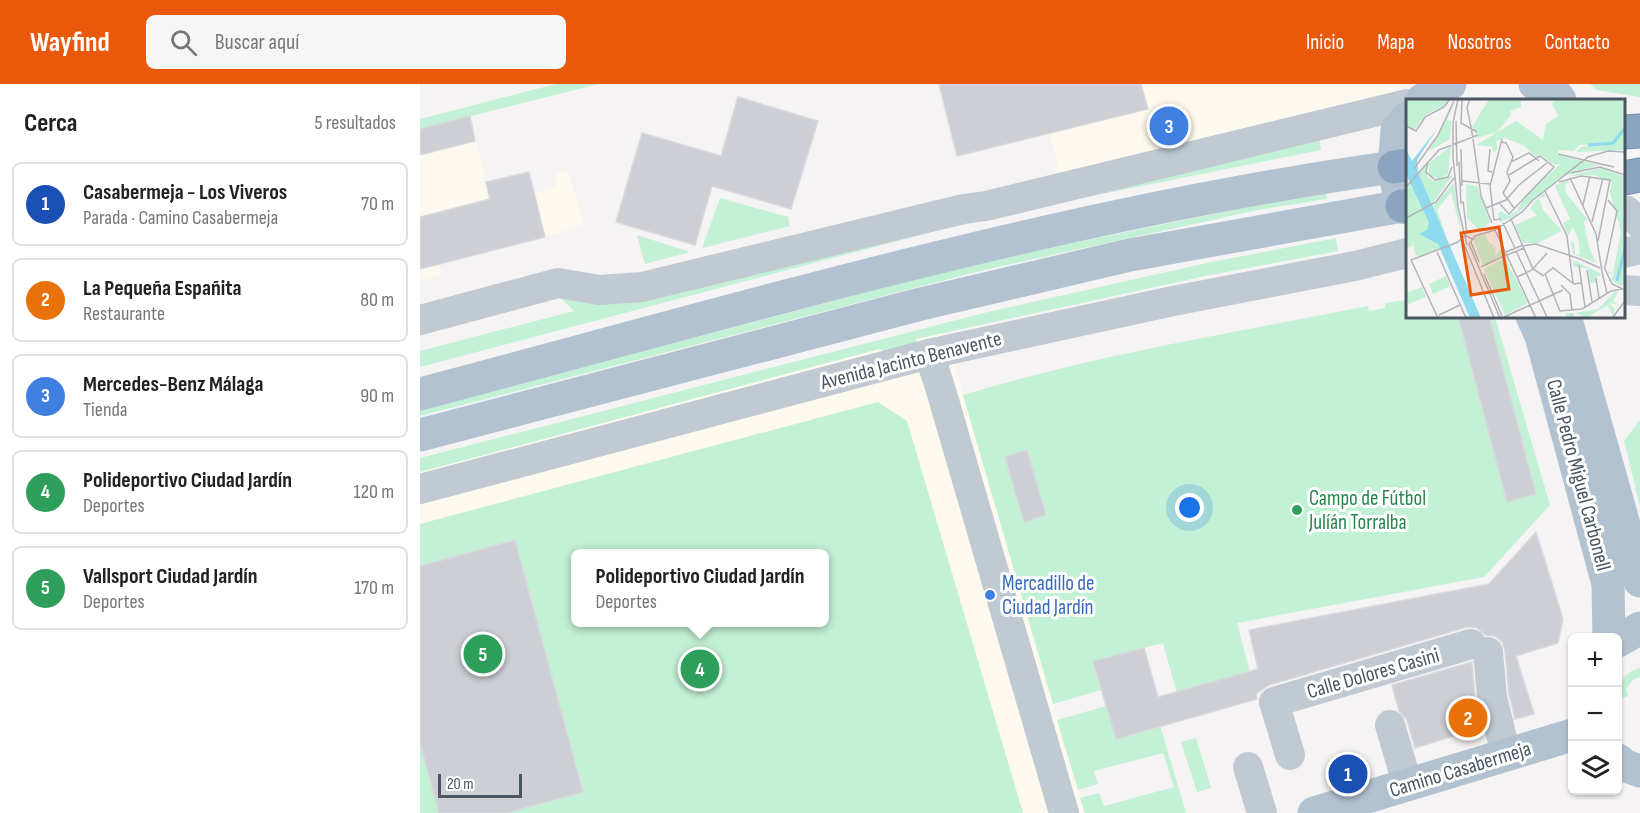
<!DOCTYPE html>
<html lang="es">
<head>
<meta charset="utf-8">
<style>
  :root { --surface:#fff; --page:#f6f6f6; --text:#222; --muted:#767676; --line:#e0e0e0; --accent:#ea580c }
  body { margin:0; font-family:"Sofia Sans Condensed",sans-serif; background:var(--page); color:var(--text) }
  .controls { position:absolute; right:18px; bottom:18px; display:grid; overflow:hidden; border-radius:9px; box-shadow:0 2px 4px #0004 }
  .controls button { width:54px; height:54px; display:grid; place-items:center; padding:0; border:0; border-bottom:2px solid var(--line); background:var(--surface); color:var(--text); font:30px sans-serif }
  .scale { position:absolute; left:18px; bottom:15px; width:84px; box-sizing:border-box; padding-left:6px; border:3px solid #4a5661; border-top:0; font-size:16px; line-height:21px; white-space:nowrap; color:#4a5661; -webkit-text-stroke:4px #fff; paint-order:stroke }
  .you { position:absolute; left:770px; top:424px; width:21px; height:21px; margin:-15px; border:4px solid #fff; border-radius:50%; background:#1a73e8; box-shadow:0 0 0 9px #1a73e833 }
  .badge { display:grid; place-items:center; width:39px; height:39px; border-radius:50%; background:var(--accent); color:#fff; font-size:20px; font-weight:700 }
  .pin { position:absolute; translate:-50% -50%; border:3px solid #fff; box-shadow:0 2px 6px #0006 }
  .popup { position:absolute; left:151px; top:465px; width:258px; height:78px; box-sizing:border-box; display:grid; place-content:center; border-radius:9px; background:var(--surface); filter:drop-shadow(0 2px 4px #0005); font-size:20px; white-space:nowrap; color:var(--muted) }
  .popup b { font-size:22px; color:var(--text) }
  .popup::after { content:''; position:absolute; left:50%; top:100%; margin-left:-12px; border:12px solid transparent; border-top-color:var(--surface) }
  .list { margin:0; padding:0; list-style:none }
  h2 { display:flex; justify-content:space-between; align-items:center; height:78px; margin:0; padding:0 24px; font-size:26px }
  h2 small { font-size:20px; font-weight:400; color:var(--muted) }
  .list li { display:grid; grid-template-columns:39px 1fr auto; gap:18px; align-items:center; box-sizing:border-box; height:84px; margin:0 12px 12px; padding:0 12px; border:2px solid var(--line); border-radius:9px }
  .list b { display:block; font-size:22px; white-space:nowrap }
  .list p { margin:0; font-size:20px; white-space:nowrap; color:var(--muted) }
  .list em { font-size:20px; font-style:normal; color:var(--muted) }
  .icon { flex:none; width:33px; height:33px; fill:none; stroke:currentColor; stroke-width:2; stroke-linecap:round; stroke-linejoin:round }
  .map { position:relative; flex:none; width:1220px; height:729px; overflow:hidden }
  header { display:flex; align-items:center; gap:36px; box-sizing:border-box; height:84px; padding:0 30px; background:var(--accent); color:#fff }
  header strong { font-size:28px }
  nav { display:flex; gap:33px; margin-inline-start:auto; font-size:21px }
  .search { width:420px; height:54px; background:var(--page); display:flex; align-items:center; gap:15px; box-sizing:border-box; padding:0 21px; border-radius:9px; color:var(--muted); font-size:22px }
  main { display:flex }
  aside { flex:1; background:var(--surface) }
  .map>svg:first-child { display:block }
  .commercial { fill:#fdf9ef }
  .green { fill:#c3f1d5; fill-rule:evenodd }
  .building { fill:#cdcfd5; stroke:#d7d9de; stroke-width:1.5 }
  .lines { fill:none; stroke-linecap:round; stroke-linejoin:round }
  .highway-casing { stroke:#7690ad; stroke-width:35 }
  .minor { stroke:#c1cad2; stroke-width:30 }
  .major { stroke:#b3c2d1; stroke-width:33 }
  .highway { stroke:#8ba5c1; stroke-width:33 }
  .leisure-dot { fill:#2e9e5b; stroke:#fff; stroke-width:2 }
  .shop-dot { fill:#3f7fe0; stroke:#fff; stroke-width:2 }
  .labels { text-anchor:middle; stroke-width:6; stroke-linejoin:round; paint-order:stroke }
  .street-label { font-size:21px; fill:#4a5661; stroke:#fff }
  .leisure-label { font-size:21px; fill:#27864d; stroke:#fff; text-anchor:start }
  .shop-label { font-size:21px; fill:#366cbe; stroke:#fff; text-anchor:start }
  .inset-river { fill:none; stroke:#90daee; stroke-width:3 }
  .inset-road { fill:none; stroke:#b1b4b9; stroke-width:1.5 }
  .view { fill:#e8590c; fill-opacity:0.15; stroke:#e8590c; stroke-width:3 }
  .inset-edge { fill:none; stroke:#4a5661; stroke-width:3 }
</style>
</head>
<body>
<header>
<strong>Wayfind</strong>
<div class="search"><svg class="icon" aria-label="search" viewBox="0 0 24 24"><circle cx="10" cy="10" r="6"/><path d="M15 15l6 6"/></svg>Buscar aquí</div>
<nav><a>Inicio</a><a>Mapa</a><a>Nosotros</a><a>Contacto</a></nav>
</header>
<main>
<aside>
<h2>Cerca<small>5 resultados</small></h2>
<ul class="list">
<li><span class="badge" style="background:#1a4fb4">1</span><div><b>Casabermeja - Los Viveros</b><p>Parada · Camino Casabermeja</p></div><em>70 m</em></li>
<li><span class="badge" style="background:#e8710a">2</span><div><b>La Pequeña Españita</b><p>Restaurante</p></div><em>80 m</em></li>
<li><span class="badge" style="background:#3f7fe0">3</span><div><b>Mercedes-Benz Málaga</b><p>Tienda</p></div><em>90 m</em></li>
<li><span class="badge" style="background:#2e9e5b">4</span><div><b>Polideportivo Ciudad Jardín</b><p>Deportes</p></div><em>120 m</em></li>
<li><span class="badge" style="background:#2e9e5b">5</span><div><b>Vallsport Ciudad Jardín</b><p>Deportes</p></div><em>170 m</em></li>
</ul>
</aside>
<div class="map">
<svg width="1220" height="729" viewBox="0 0 1220 729">
  <rect width="100%" height="100%" fill="#f5f3f3"/>
  <g class="commercial">
    <path d="M696,0H981L974,10L641,92L629,49Z"/>
    <path d="M50,32L66,98L109,88L114,109L137,102L134,91L148,86L164,142L19,180L22,191L0,197V45Z"/>
    <path d="M525,249L665,729H603L487,337L458,318L0,440V388L459,265L471,270L499,266L496,255Z"/>
  </g>
  <g class="green">
    <path d="M136,0H178L0,45V35Z"/>
    <path d="M1170,0H1220V13L1177,6Z"/>
    <path d="M899,50L901,66L667,113L508,149L0,283V267L154,227L140,213Z"/>
    <path d="M906,109L907,115L838,126L564,186L0,332V326L561,178L837,121Z"/>
    <path d="M300,114L368,133L370,142L282,164Z"/>
    <path d="M217,151L270,168L225,180Z"/>
    <path d="M916,154L918,167L790,191L496,255L499,266L471,270L459,265L0,388V374L572,227L787,179Z"/>
    <path d="M987,216V232L1075,233L1130,421L1064,493L817,539L837,615L764,635L743,559L673,577L681,606L633,620L543,311C675,271 812,249 948,222L949,227L965,224V219Z"/>
    <path d="M458,318L487,337L603,729H0V440ZM156,470H404V538H156Z"/>
    <path d="M1220,336V422L1204,357Z"/>
    <path d="M1220,584V593L1214,595L1206,605L1208,612L1198,615C1197,600 1204,588 1220,584Z"/>
    <path d="M686,622L696,654L740,641L766,729H665L660,714L679,709L684,722L754,703L743,669L674,687L678,700L658,706L637,636Z"/>
    <path d="M776,654L791,704L777,708L761,658Z"/>
  </g>
  <g class="building">
    <path d="M519,0H721L728,25L537,72Z"/>
    <path d="M318,13L398,37L371,125L292,102L275,161L196,138L222,49L301,72Z"/>
    <path d="M50,32L55,57L0,71V45Z"/>
    <path d="M109,88L125,153L0,185V133L70,115L66,98Z"/>
    <path d="M1038,232H1069L1116,410L1087,418Z"/>
    <path d="M607,366L626,431L604,438L585,373Z"/>
    <path d="M1116,448L1143,535L1138,559L1096,572L1114,630L1095,635L1089,610L1085,566L1082,558L1075,552L1065,551L1056,543H1047L849,601L836,610L837,615L696,655L673,577L724,564L738,613L838,585L829,546L1069,500Z"/>
    <path d="M95,456L163,708L86,729H19L0,659V482Z"/>
    <path d="M1052,578L1055,615L1062,643L995,664L987,636L979,627L972,601Z"/>
  </g>
  <g class="lines">
    <defs>
      <g id="highway">
        <path d="M1204,48L1220,47"/>
        <path d="M974,83L987,81"/>
        <path d="M1204,94L1220,91"/>
        <path d="M982,122H987"/>
      </g>
    </defs>
    <use href="#highway" class="highway-casing"/>
    <g class="minor">
      <path d="M1207,127L1220,140"/>
      <path d="M1204,169L1220,165"/>
      <path d="M1204,206L1220,207"/>
      <path d="M0,236L138,199L179,206L222,203L543,125L566,122L987,20"/>
      <path d="M509,270L520,303L644,729"/>
      <path d="M0,405L509,270L753,217L935,182L987,169"/>
      <path d="M1068,568L1072,613L1086,671"/>
      <path d="M970,641L988,702"/>
      <path d="M870,671L854,618L1051,560"/>
      <path d="M828,683L842,729"/>
    </g>
    <g class="major">
      <path d="M1115,0L1137,12L1140,16"/>
      <path d="M1002,16L1030,0"/>
      <path d="M978,105L974,83L977,46L987,34"/>
      <path d="M1112,232L1121,252L1188,500L1189,554"/>
      <path d="M1145,232L1220,497"/>
      <path d="M0,310C322,225 644,129 974,83"/>
      <path d="M0,351L501,220L710,171L982,122"/>
      <path d="M1198,557L1220,544"/>
      <path d="M1198,676L1203,681L1220,687"/>
      <path d="M894,729L1152,651"/>
    </g>
    <use href="#highway" class="highway"/>
  </g>
  <circle class="leisure-dot" cx="877" cy="426" r="6"/>
  <circle class="shop-dot" cx="570" cy="511" r="6"/>
  <g class="labels">
    <g class="street-label">
      <text transform="translate(491 276) rotate(-14)" y="7">Avenida Jacinto Benavente</text>
      <text transform="translate(1159 391) rotate(75)" y="7">Calle Pedro Miguel Carbonell</text>
      <text transform="translate(953 589) rotate(-16)" y="7">Calle Dolores Casini</text>
      <text transform="translate(1040 685) rotate(-17)" y="7">Camino Casabermeja</text>
    </g>
    <g class="leisure-label">
      <text x="889" y="421">Campo de Fútbol<tspan x="889" dy="24">Julíán Torralba</tspan></text>
    </g>
    <g class="shop-label">
      <text x="582" y="506">Mercadillo de<tspan x="582" dy="24">Ciudad Jardín</tspan></text>
    </g>
  </g>
  <g transform="translate(986 15)">
    <rect width="219" height="219" fill="#f5f3f3"/>
    <path d="M0,0H43L38,7L19,16L8,31L0,26ZM83,0H115V8L104,12L105,16L91,33L68,40L72,38L66,28ZM149,0H219V51L170,53L175,48L206,44L173,46L168,52L153,51L151,56L193,66L155,78L105,119L94,123L92,115L95,112L103,117L112,111L117,98L155,65L148,66L134,55L130,58L117,46L99,39L90,42L92,50L87,54L86,48L70,46L110,22L137,41L140,25L152,17L146,5ZM48,5L41,21L45,22L44,40L23,52ZM45,47L42,75L33,80L23,76V64ZM20,64L21,77L28,82L47,76L26,105L12,73ZM196,69L219,78V186L214,187L205,181L208,174L204,175L201,172L207,174L215,133L204,93L206,83L188,76L162,77ZM161,81L164,84H159L160,94L181,120L178,123L182,145L190,164L167,155L165,144L168,143L169,156L174,155L172,140L167,128L162,137L157,124L164,120L149,87ZM5,83L23,124L21,131L14,136L28,141L34,149L14,157L9,156L7,141L6,147L0,150V91ZM48,84L56,136L45,93L31,111L43,145L27,107ZM60,85L71,87L84,123L74,132L61,119ZM138,94L140,97L133,99L137,111L156,132L132,144H117L109,126L131,116L124,109L133,98ZM78,135L85,146L88,145L86,150L90,148L89,157L95,150L99,155L77,166L67,140ZM99,159L122,204L99,216L78,170ZM167,161L196,175L190,178V184H184L182,170L167,167ZM40,177L44,187L27,195L23,185ZM16,188L20,198L2,205L0,194ZM209,192L212,193L207,202L213,206L203,204L209,210L207,217L202,206L180,219H159L160,214H168V218L177,217L169,214L192,210Z" fill="#c3f1d5"/>
    <path d="M31,30L11,61L12,73L75,219H64L32,145L13,135L21,131L23,124L0,75V50L6,62Z" fill="#90daee"/>
    <path class="inset-river" d="M182,46L207,44L219,29M211,182L219,149"/>
    <path class="inset-road" d="M52,0L47,24V58L52,108L61,146M56,0L55,24L71,33M64,0L61,8L67,39M50,22L51,67M0,27L10,32L19,18L38,8L44,0M67,40L75,97L86,124M95,43L100,44L107,58L101,73L104,82L97,94L108,109M55,50L56,87M84,50L82,72L86,73M152,55L208,68M22,63L20,73L29,81L42,78L46,68M53,63L55,105M105,63L123,54L133,62M8,70L32,36L48,2M165,74L194,68L219,76M164,79L190,135L196,173M56,82L84,85M153,83L175,77L204,81L192,142M0,88L33,51L72,36M139,92L161,137L167,184M127,101L182,58L202,52L219,53M57,102L61,135M94,105L103,115L148,68L134,57L103,76M177,106L184,77M80,109L100,101L113,86L141,64M0,119L30,103L48,79M95,120L88,121L84,87L96,40M105,120L127,170L138,177M186,123L197,79M97,124L109,149M89,131L69,137L63,145L94,219M89,131L130,219M89,131L116,113L127,101M65,143L73,163M58,145L88,219M117,147L130,145L177,161M110,152L141,218M31,153L60,219M100,153L117,146M101,156L118,149M176,161L194,169M173,166L179,208M75,168L100,156M198,168L206,185L219,191M199,168L211,112L202,101M181,171L186,203M196,173L201,194M78,175L96,217M111,178L126,171L141,154M190,179L193,199M175,184L168,185L147,169L139,175L154,212L176,210L205,192L216,190M155,186L164,195L166,212M33,216L54,206M98,218L157,191M207,218L219,202M32,219L5,161L52,143L59,136L66,140"/>
    <path class="view" d="M93,128L103,190L65,196L55,134Z"/>
    <rect width="219" height="219" class="inset-edge"/>
  </g>
</svg>
<div class="controls">
<button>+</button>
<button>−</button>
<button><svg class="icon" aria-label="layers" viewBox="0 0 24 24"><path d="M12 4l9 5-9 5-9-5zM3 14l9 5 9-5"/></svg></button>
</div>
<div class="scale">20 m</div>
<div class="you"></div>
<div class="pin badge" style="left:928px;top:690px;background:#1a4fb4">1</div>
<div class="pin badge" style="left:1048px;top:634px;background:#e8710a">2</div>
<div class="pin badge" style="left:749px;top:42px;background:#3f7fe0">3</div>
<div class="pin badge" style="left:280px;top:585px;background:#2e9e5b">4</div>
<div class="popup"><b>Polideportivo Ciudad Jardín</b>Deportes</div>
<div class="pin badge" style="left:63px;top:570px;background:#2e9e5b">5</div>
</div>
</main>
</body>
</html>
